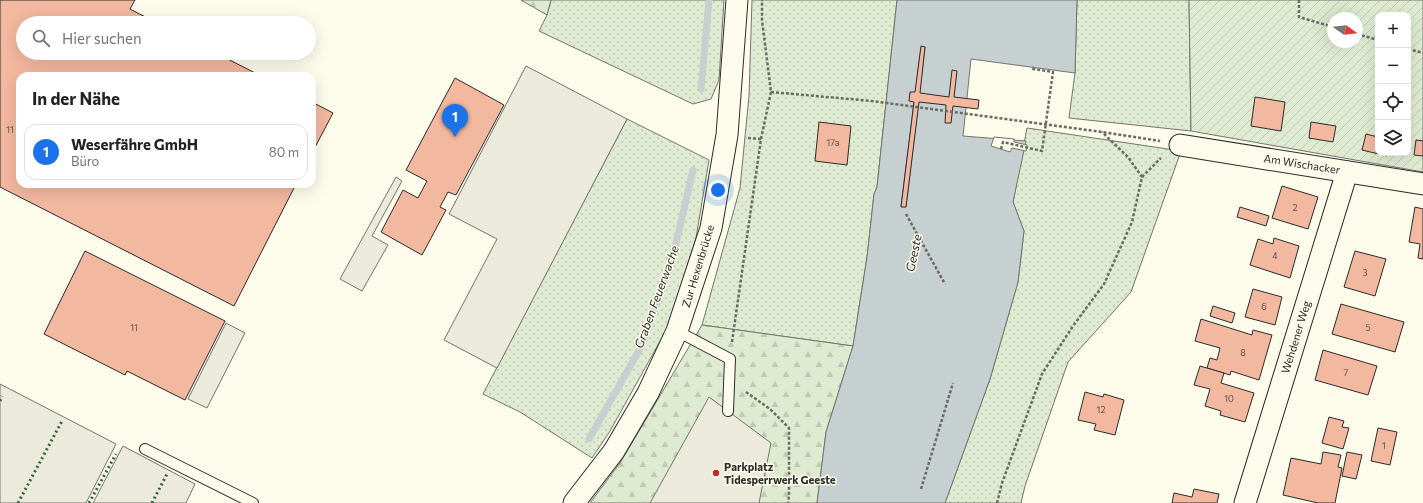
<!DOCTYPE html>
<html lang="de">
<head>
<meta charset="utf-8">
<style>
  :root { --surface:#fff; --page:#f2f2f2; --text:#222; --muted:#767676; --line:#e0e0e0; --accent:#1a73e8 }
  body { margin:0; font-family:Commissioner,sans-serif; background:var(--page); color:var(--text) }
  .controls { position:absolute; right:12px; top:12px; display:grid; overflow:hidden; border-radius:8px; box-shadow:0 4px 16px #0002 }
  .controls button { width:36px; height:36px; display:grid; place-items:center; padding:0; border:0; border-bottom:1px solid var(--line); background:var(--surface); color:var(--text); font:20px sans-serif }
  .compass { position:absolute; left:1327px; top:12px; width:36px; height:36px; border-radius:50%; background:var(--surface); box-shadow:0 4px 16px #0002; rotate:104deg }
  .you { position:absolute; left:718px; top:190px; width:14px; height:14px; margin:-10px; border:3px solid #fff; border-radius:50%; background:#1a73e8; box-shadow:0 0 0 6px #1a73e833 }
  .badge { display:grid; place-items:center; width:26px; height:26px; border-radius:50%; background:var(--accent); color:#fff; font-size:13px; font-weight:700 }
  .pin { position:absolute; translate:-50% -33px; filter:drop-shadow(0 1px 2px #0008) }
  .pin::after { content:''; position:absolute; top:21px; width:14px; height:12px; background:inherit; clip-path:polygon(0 0,100% 0,50% 100%) }
  .list { margin:0; padding:0; list-style:none }
  h2 { display:flex; justify-content:space-between; align-items:center; height:52px; margin:0; padding:0 16px; font-size:17px }
  h2 small { font-size:13px; font-weight:400; color:var(--muted) }
  .list li { display:grid; grid-template-columns:26px 1fr auto; gap:12px; align-items:center; box-sizing:border-box; height:56px; margin:0 8px 8px; padding:0 8px; border:1px solid var(--line); border-radius:12px }
  .list b { display:block; font-size:15px; white-space:nowrap }
  .list p { margin:0; font-size:13px; white-space:nowrap; color:var(--muted) }
  .list em { font-size:13px; font-style:normal; color:var(--muted) }
  .icon { flex:none; width:22px; height:22px; fill:none; stroke:currentColor; stroke-width:2; stroke-linecap:round; stroke-linejoin:round }
  .map { position:relative; flex:none; width:1423px; height:503px; overflow:hidden }
  .search { position:absolute; background:var(--surface); box-shadow:0 4px 16px #0002; left:16px; top:16px; width:300px; height:44px; display:flex; align-items:center; gap:10px; box-sizing:border-box; padding:0 14px; border-radius:22px; color:var(--muted); font-size:15px }
  .panel { position:absolute; background:var(--surface); box-shadow:0 4px 16px #0002; left:16px; top:72px; width:300px; height:116px; border-radius:12px }
  .map>svg:first-child { display:block }
  .grass { fill:url(#grass-dots); stroke:#74746e }
  .forest { fill:url(#forest-firs); stroke:#74746e }
  .garden { fill:url(#garden-furrows); stroke:#74746e; fill-rule:evenodd }
  .parking { fill:#eceadb; stroke:#74746e }
  .water { fill:#c7d0d0; stroke:#74746e; fill-rule:evenodd }
  .pier { fill:#fdfbea; stroke:#74746e }
  .lines { fill:none; stroke-linecap:round; stroke-linejoin:round }
  .stream { stroke:#c7d0d0; stroke-width:7 }
  .building { fill:#f2b8a0; stroke:#2b2b2b }
  .service-casing { stroke:#2b2b2b; stroke-width:12 }
  .minor-casing { stroke:#2b2b2b; stroke-width:23 }
  .path { stroke:#6a6964; stroke-width:2.5; stroke-dasharray:3 2; stroke-linecap:butt }
  .service { stroke:#fdfbea; stroke-width:10 }
  .minor { stroke:#fdfbea; stroke-width:21 }
  .hedge { stroke:#34623c; stroke-width:3; stroke-dasharray:2 3; stroke-linecap:butt }
  .poi-dot { fill:#c62828; stroke:#fdfbea; stroke-width:1.5 }
  .labels { text-anchor:middle; stroke-width:3; stroke-linejoin:round; paint-order:stroke }
  .number-label { font-size:9px; fill:#5d4e48 }
  .street-label { font-size:11px; fill:#2b2b2b; stroke:#fdfbea }
  .poi-label { font-size:11px; font-weight:bold; fill:#2b2b2b; stroke:#fdfbea; text-anchor:start }
  .water-label { font-size:12px; font-style:italic; fill:#2b2b2b; stroke:#fdfbea }
</style>
</head>
<body>
<div class="map">
<svg width="1423" height="503" viewBox="0 0 1423 503">
  <defs>
    <pattern id="grass-dots" width="8" height="8" patternUnits="userSpaceOnUse"><rect width="8" height="8" fill="#deebd1"/><path d="M2 2h.1M6 6h.1" fill="none" stroke="#bfcab4" stroke-width="1.8" stroke-linecap="round"/></pattern>
    <pattern id="forest-firs" width="22" height="20" patternUnits="userSpaceOnUse"><rect width="22" height="20" fill="#deebd1"/><path d="M5 1l3.5 6h-7zM16 11l3.5 6h-7z" fill="#bfcab4"/></pattern>
    <pattern id="garden-furrows" width="10" height="10" patternUnits="userSpaceOnUse"><rect width="10" height="10" fill="#deebd1"/><path d="M-1 1l2-2M0 10L10 0M9 11l2-2" fill="none" stroke="#bfcab4"/></pattern>
  </defs>
  <rect width="100%" height="100%" fill="#fdfbea"/>
  <g class="grass">
    <path d="M551,0H724L719,80L711,99L693,104L539,31L547,15Z"/>
    <path d="M752,0H897L877,187L874,194L867,257L853,346L702,325L740,188L749,96Z"/>
    <path d="M1077,0H1189L1191,131L1069,118L1075,73Z"/>
    <path d="M627,119L709,160L696,238L669,325L610,431L592,458L520,412L483,394Z"/>
    <path d="M1027,128L1181,151L1131,292L1068,362L1025,486L1021,503H945L990,379L1018,282L1024,231L1013,202Z"/>
  </g>
  <g class="forest">
    <path d="M521,0H551L547,15Z"/>
    <path d="M702,325L853,346L826,432L817,503H590L620,463Z"/>
  </g>
  <path class="garden" d="M1189,0H1423V172L1191,131ZM1378,15H1408V153H1378ZM1333,18H1357V42H1333Z"/>
  <g class="parking">
    <path d="M526,66L627,119L497,368L444,340L497,239L449,214Z"/>
    <path d="M396,177L402,181L372,236L388,245L362,291L340,279Z"/>
    <path d="M226,323L245,333L207,408L188,399Z"/>
    <path d="M0,384L116,444L86,503H0Z"/>
    <path d="M709,397L771,443L759,503H650Z"/>
    <path d="M123,446L195,484L186,503H93Z"/>
  </g>
  <path class="water" d="M897,0H1077L1075,73L971,59L963,136L1026,141L1013,202L1024,231L1018,282L990,379L945,503H817L826,432L853,346L867,257L874,194L877,187ZM921,47H925L906,207L901,206Z"/>
  <path class="pier" d="M994,137L1014,139V142L1027,145L1026,151L1012,148L1010,152L991,146Z"/>
  <g class="lines">
    <g class="stream">
      <path d="M701,89L709,0"/>
      <path d="M589,439L641,347L672,261L693,170"/>
    </g>
  </g>
  <g class="building">
    <path d="M0,0H135L130,9L157,23H23V53H216L261,76H20V184H296L234,306L0,187Z"/>
    <path d="M921,46L925,47L920,93L949,97L952,70L957,71L954,97L979,100L978,109L953,106L951,123H945L946,105L919,102L906,207H901L914,102L909,101L910,92H915Z"/>
    <path d="M455,78L504,105L456,195L448,192L440,207L446,210L422,255L381,232L403,190L418,198L427,181L406,170Z"/>
    <path d="M1255,97L1285,102L1281,131L1251,126Z"/>
    <path d="M312,102L333,113L312,153Z"/>
    <path d="M819,122L851,126L847,165L815,161Z"/>
    <path d="M1311,122L1336,126L1333,142L1309,138Z"/>
    <path d="M1366,134L1378,137V153H1388L1387,156L1362,150Z"/>
    <path d="M1416,140L1423,141V156L1414,155Z"/>
    <path d="M1282,186L1318,197L1308,229L1272,218Z"/>
    <path d="M1240,207L1269,216L1266,226L1237,217Z"/>
    <path d="M1415,207L1423,209V259L1418,258L1420,244L1409,242Z"/>
    <path d="M1274,238L1299,246L1290,278L1250,265L1258,239L1273,244Z"/>
    <path d="M85,251L225,321L185,400L127,371L125,375L44,334Z"/>
    <path d="M1355,251L1386,259L1375,296L1344,287Z"/>
    <path d="M1253,289L1282,297L1275,325L1245,317Z"/>
    <path d="M1341,304L1404,322L1395,352L1332,334Z"/>
    <path d="M1213,306L1235,313L1232,323L1210,316Z"/>
    <path d="M1201,319L1252,335L1253,330L1272,335L1259,380L1231,371L1230,375L1207,368L1210,358L1217,360L1220,348L1195,341Z"/>
    <path d="M1323,350L1377,366L1368,395L1315,380Z"/>
    <path d="M1200,366L1224,373L1221,383L1254,393L1245,422L1220,415L1221,411L1205,406L1210,389L1194,385Z"/>
    <path d="M1085,392L1103,397L1104,394L1124,400L1115,435L1094,430L1096,424L1078,420Z"/>
    <path d="M1329,417L1344,421L1342,427L1349,428L1343,449L1322,443Z"/>
    <path d="M1378,428L1397,432L1390,465L1371,461Z"/>
    <path d="M1323,452L1341,455L1338,467L1342,468L1335,503H1318L1283,495L1291,458L1321,464Z"/>
    <path d="M1347,452L1362,455L1356,479L1342,476Z"/>
    <path d="M1194,489L1219,494L1217,503H1172L1174,493L1192,497Z"/>
  </g>
  <g class="lines">
    <defs>
      <g id="service">
        <path d="M677,331L730,359L728,411"/>
        <path d="M145,449L253,503"/>
      </g>
      <g id="minor">
        <path d="M1180,145L1423,184"/>
        <path d="M574,503L614,451L648,393L677,331L711,228L727,135L737,0"/>
        <path d="M1245,503L1347,172"/>
      </g>
    </defs>
    <use href="#service" class="service-casing"/>
    <use href="#minor" class="minor-casing"/>
    <g class="path">
      <path d="M1299,0V17L1333,27"/>
      <path d="M1357,34L1378,40"/>
      <path d="M1408,49L1423,53"/>
      <path d="M771,92L872,101L1102,132L1160,141"/>
      <path d="M748,138L761,139"/>
      <path d="M1001,149L1003,142L1042,151L1053,72L1033,69V66"/>
      <path d="M1142,177L1161,158"/>
      <path d="M906,214L945,284"/>
      <path d="M732,342L761,139L771,92L762,20V0"/>
      <path d="M746,392L770,409L789,428V496L788,503"/>
      <path d="M921,489L953,383"/>
      <path d="M997,503L1002,483L1042,374L1073,326L1104,284L1132,222L1142,177L1128,157L1102,132"/>
    </g>
    <use href="#service" class="service"/>
    <use href="#minor" class="minor"/>
    <g class="hedge">
      <path d="M0,401L2,396"/>
      <path d="M18,503L62,421"/>
      <path d="M89,503L116,454"/>
      <path d="M152,503L167,474"/>
    </g>
  </g>
  <circle class="poi-dot" cx="716" cy="473" r="4"/>
  <g class="labels">
    <g class="number-label">
      <text x="10" y="133">11</text>
      <text x="833" y="146">17a</text>
      <text x="1295" y="211">2</text>
      <text x="1275" y="259">4</text>
      <text x="1365" y="276">3</text>
      <text x="1264" y="310">6</text>
      <text x="134" y="331">11</text>
      <text x="1368" y="331">5</text>
      <text x="1243" y="356">8</text>
      <text x="1346" y="376">7</text>
      <text x="1229" y="402">10</text>
      <text x="1101" y="413">12</text>
      <text x="1384" y="449">1</text>
    </g>
    <g class="street-label">
      <text transform="translate(1302 164) rotate(9)" y="4">Am Wischacker</text>
      <text transform="translate(698 266) rotate(-73)" y="4">Zur Hexenbrücke</text>
      <text transform="translate(1296 337) rotate(-73)" y="4">Wehdener Weg</text>
    </g>
    <g class="poi-label">
      <text x="724" y="471">Parkplatz<tspan x="724" dy="13">Tidesperrwerk Geeste</tspan></text>
    </g>
    <g class="water-label">
      <text transform="translate(914 253) rotate(-78)" y="4">Geeste</text>
      <text transform="translate(657 297) rotate(-70)" y="4">Graben Feuerwache</text>
    </g>
  </g>
</svg>
<div class="controls">
<button>+</button>
<button>−</button>
<button><svg class="icon" aria-label="locate" viewBox="0 0 24 24"><circle cx="12" cy="12" r="6"/><path d="M12 2v4M12 18v4M2 12h4M18 12h4"/></svg></button>
<button><svg class="icon" aria-label="layers" viewBox="0 0 24 24"><path d="M12 4l9 5-9 5-9-5zM3 14l9 5 9-5"/></svg></button>
</div>
<svg class="compass" viewBox="-18 -18 36 36"><path d="M0-13l5 13h-10z" fill="#e53935"/><path d="M0 13l5-13h-10z" fill="#767676"/></svg>
<div class="you"></div>
<div class="pin badge" style="left:455px;top:137px">1</div>
<div class="search"><svg class="icon" aria-label="search" viewBox="0 0 24 24"><circle cx="10" cy="10" r="6"/><path d="M15 15l6 6"/></svg>Hier suchen</div>
<section class="panel">
<h2>In der Nähe<small></small></h2>
<ul class="list">
<li><span class="badge">1</span><div><b>Weserfähre GmbH</b><p>Büro</p></div><em>80 m</em></li>
</ul>
</section>
</div>
</body>
</html>
